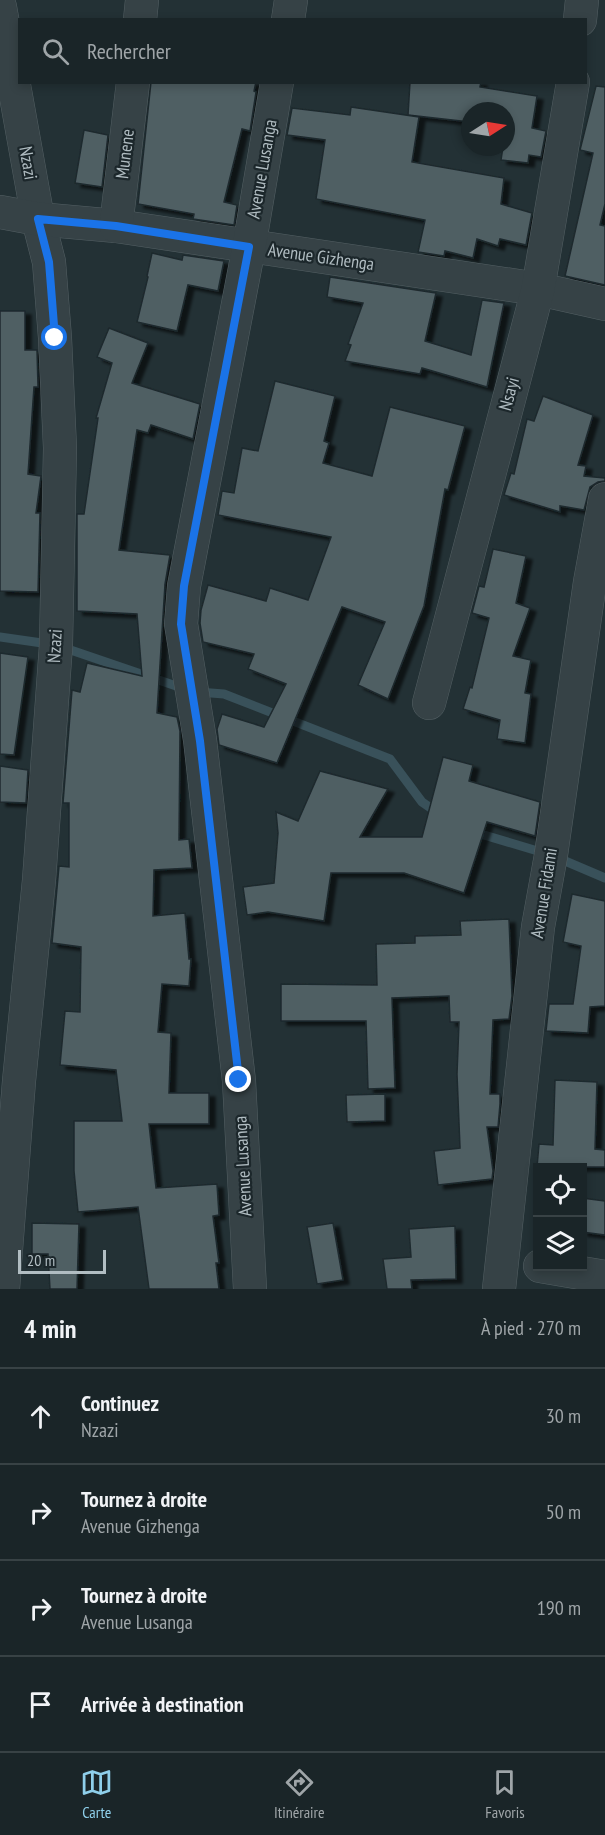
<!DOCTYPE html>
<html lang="fr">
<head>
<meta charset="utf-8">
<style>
  :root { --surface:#1a2528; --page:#273134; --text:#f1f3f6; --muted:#9fa5a8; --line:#384245; --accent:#8fcfea }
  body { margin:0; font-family:"PT Sans Narrow",sans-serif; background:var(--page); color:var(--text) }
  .controls { position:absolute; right:18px; bottom:18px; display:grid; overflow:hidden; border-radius:0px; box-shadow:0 3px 9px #0003 }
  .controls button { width:54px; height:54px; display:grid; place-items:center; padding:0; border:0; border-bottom:2px solid var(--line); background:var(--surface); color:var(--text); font:30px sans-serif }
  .compass { position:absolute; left:461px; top:102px; width:54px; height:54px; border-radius:50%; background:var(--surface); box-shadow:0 3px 9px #0003; rotate:78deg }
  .scale { position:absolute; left:18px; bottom:15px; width:88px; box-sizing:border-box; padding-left:6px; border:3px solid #b1bdc2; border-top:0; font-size:16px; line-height:21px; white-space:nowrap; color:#b1bdc2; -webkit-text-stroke:4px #1c272b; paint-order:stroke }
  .stop { position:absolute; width:18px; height:18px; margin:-14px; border:4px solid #1a73e8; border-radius:50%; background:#fff }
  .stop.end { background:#1a73e8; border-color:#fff; box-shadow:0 2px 6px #0008 }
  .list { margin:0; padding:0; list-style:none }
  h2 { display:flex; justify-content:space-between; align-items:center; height:78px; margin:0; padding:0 24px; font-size:26px }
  h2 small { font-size:20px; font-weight:400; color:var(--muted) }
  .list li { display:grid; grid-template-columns:39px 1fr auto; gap:18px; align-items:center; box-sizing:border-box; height:96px; padding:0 24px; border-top:2px solid var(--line) }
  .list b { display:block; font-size:22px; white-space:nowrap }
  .list p { margin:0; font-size:20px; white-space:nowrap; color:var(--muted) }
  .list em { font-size:20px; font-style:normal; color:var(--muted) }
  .icon { flex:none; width:33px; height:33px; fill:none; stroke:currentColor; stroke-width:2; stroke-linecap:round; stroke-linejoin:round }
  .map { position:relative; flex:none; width:605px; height:1289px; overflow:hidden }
  .search { position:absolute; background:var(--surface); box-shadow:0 3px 9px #0003; left:18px; right:18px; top:18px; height:66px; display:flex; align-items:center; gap:15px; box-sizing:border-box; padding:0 21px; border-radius:0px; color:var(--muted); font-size:22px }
  .sheet { height:462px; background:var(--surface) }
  nav { display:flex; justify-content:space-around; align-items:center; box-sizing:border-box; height:84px; border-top:2px solid var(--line); background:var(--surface); font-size:16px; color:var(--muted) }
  nav a { display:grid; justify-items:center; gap:3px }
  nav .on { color:var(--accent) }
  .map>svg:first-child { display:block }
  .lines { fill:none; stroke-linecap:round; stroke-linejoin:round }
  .stream { stroke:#39515a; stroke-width:9 }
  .building { fill:#4f5e64; stroke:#1e292d; stroke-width:1.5; filter:url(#shadow) }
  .minor-casing { stroke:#546064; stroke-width:34 }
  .minor { stroke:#364246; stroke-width:33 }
  .route { stroke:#1a73e8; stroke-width:8 }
  .labels { text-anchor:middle; stroke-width:4.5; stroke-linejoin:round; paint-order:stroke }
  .street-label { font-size:18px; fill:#b1bdc2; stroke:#1c272b }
</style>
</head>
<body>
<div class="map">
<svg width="605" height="1289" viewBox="0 0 605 1289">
  <defs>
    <filter id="shadow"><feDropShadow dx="6" dy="4" stdDeviation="1.5" flood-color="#0009"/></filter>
  </defs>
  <rect width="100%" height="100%" fill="#233135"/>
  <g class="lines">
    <g class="stream">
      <path d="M0,637L56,645L185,689"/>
      <path d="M198,692L224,694L390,759L422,802L438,813"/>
      <path d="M474,832L551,855L605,878"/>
    </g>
  </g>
  <g class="building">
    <path d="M151,82H256L254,91L256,92L250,131L242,129L224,202L237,205L234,225L193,219L194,214L138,204Z"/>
    <path d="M410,82H481L480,87L537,96L532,128L546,131L541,157L529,155L528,163L501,160L503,147H506V111H470V122L408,115Z"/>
    <path d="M596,86L605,87V204L600,225L605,226V285L565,276L593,153L580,150Z"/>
    <path d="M351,107L419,117L412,162L504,178L501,204L532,213L526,245L500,239L498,246L477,239L473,258L445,251L444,256L418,252L425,220L316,199L325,140L287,135L292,108L350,115Z"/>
    <path d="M84,130L108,135L102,187L75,183Z"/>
    <path d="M152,253L182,260L183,255L224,261L218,291L188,285L177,331L137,322L148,277L147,276Z"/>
    <path d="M330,277L436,293L425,341L471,355L482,300L504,303L487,387L422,368L420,374L345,361L351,345L348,344L363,303L327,297Z"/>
    <path d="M0,311H25V350H37L38,387H34L28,474L41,476L36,513H40L38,592L0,591Z"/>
    <path d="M109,328L148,343L132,383L200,404L193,439L151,425L148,433L137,430L119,550L170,555L165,584L157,713L177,717L180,731L179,840L189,839L192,868L154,870L153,916L185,913L189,959H191L189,986L162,984L158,1032L171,1033L169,1093H209V1124H149L156,1188L217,1184L219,1215L213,1216L219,1263H216L219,1289H149L138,1207L78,1212L74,1171V1121H122L116,1070L60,1065L65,1011L80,1012L81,947L52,943L59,866L69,867V803H63L72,690L80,692L87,663L142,676L137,614L77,611V514H84L98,418H96L112,363L97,357Z"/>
    <path d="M275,381L335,396L324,441L329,443L323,463L372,476L390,407L465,426L448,490L445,489L424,606L388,699L358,685L385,622L342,607L277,763L219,745L217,729L222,714L264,727L286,684L248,669L254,654L203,642L200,623L201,610L208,585L266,601L270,588L308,600L331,537L218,515L222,491L234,493L242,448L258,451Z"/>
    <path d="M543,396L593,415L578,465L586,466L584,476L605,478V481L598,482L590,487L584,510L560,506V512L504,495L511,473L514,474L527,419L534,421Z"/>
    <path d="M493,549L526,556L516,603L530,608L513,656L531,660L525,693L531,694L525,743L497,739L500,720L463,709L470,687L472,688L489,618L472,613L479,586L484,587Z"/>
    <path d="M0,653L28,657L14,755L0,754Z"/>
    <path d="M443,757L473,765L469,781L540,802L535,836L487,822L464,893L404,873H331L324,921L268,912L247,915L243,887L274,883L278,833L276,812L298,821L320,771L388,789L360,837H422Z"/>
    <path d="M0,766L28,770L26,803L0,802Z"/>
    <path d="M572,894L605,901V1006L590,1007L588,1033L546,1031L549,1004H573L581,946L563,942Z"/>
    <path d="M509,919L512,996L509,1019L493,1020L490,1094H500V1104L498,1127H487L493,1171L492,1179L438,1185L434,1151L460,1148L457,1074L459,1022H450L449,996L392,998L395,1088L368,1089L366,1021H281V984L377,985L376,944L415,943V936L461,935L460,921Z"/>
    <path d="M555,1080L597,1082L595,1149L605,1150V1167H537L539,1144L553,1145Z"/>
    <path d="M385,1094V1121L347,1122L346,1095Z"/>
    <path d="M582,1198L605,1201V1235L582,1232Z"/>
    <path d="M32,1223L79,1224L77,1289H50L48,1254H32Z"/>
    <path d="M333,1223L343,1280L317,1284L307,1227Z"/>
    <path d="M455,1226L456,1279L411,1280L412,1289H387L383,1259L411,1257L409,1229Z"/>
  </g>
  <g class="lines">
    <defs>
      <g id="minor">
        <path d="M0,7L38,219L49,262L55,338L60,448L56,645L39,880L19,1081L3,1289"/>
        <path d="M140,20L142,0"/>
        <path d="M288,20L291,0"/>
        <path d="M580,20L582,0"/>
        <path d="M0,212L38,219L116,226L538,289L605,304"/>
        <path d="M116,226L133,82"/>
        <path d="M429,703L538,289L573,82"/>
        <path d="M540,1266L605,1277"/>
        <path d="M250,1289L239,1081L200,740L181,624L184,586L249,247L277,82"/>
        <path d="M499,1289L538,927L551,855L590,582L605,499"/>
      </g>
    </defs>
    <use href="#minor" class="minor-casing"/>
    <use href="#minor" class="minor"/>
  </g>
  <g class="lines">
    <path class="route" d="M55,338L49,262L38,219L116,226L249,247L184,586L181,624L200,741L239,1080"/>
  </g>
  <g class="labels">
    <g class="street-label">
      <text transform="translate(125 154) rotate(-83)" y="6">Munene</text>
      <text transform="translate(28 163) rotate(80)" y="6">Nzazi</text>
      <text transform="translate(262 169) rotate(-80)" y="6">Avenue Lusanga</text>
      <text transform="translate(321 257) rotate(8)" y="6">Avenue Gizhenga</text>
      <text transform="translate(509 394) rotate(-75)" y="6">Nsayi</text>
      <text transform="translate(55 646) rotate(-87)" y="6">Nzazi</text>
      <text transform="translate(544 893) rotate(-81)" y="6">Avenue Fidami</text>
      <text transform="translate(243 1166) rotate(-93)" y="6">Avenue Lusanga</text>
    </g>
  </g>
</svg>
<div class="controls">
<button><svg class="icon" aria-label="locate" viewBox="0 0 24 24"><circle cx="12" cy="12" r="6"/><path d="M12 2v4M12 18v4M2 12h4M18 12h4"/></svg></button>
<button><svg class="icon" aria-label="layers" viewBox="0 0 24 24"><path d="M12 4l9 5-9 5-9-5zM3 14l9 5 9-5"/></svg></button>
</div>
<svg class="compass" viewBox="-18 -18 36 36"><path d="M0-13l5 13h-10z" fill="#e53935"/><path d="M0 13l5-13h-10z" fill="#9fa5a8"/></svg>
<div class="scale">20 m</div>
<div class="stop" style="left:55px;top:338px"></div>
<div class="stop end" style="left:239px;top:1080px"></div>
<div class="search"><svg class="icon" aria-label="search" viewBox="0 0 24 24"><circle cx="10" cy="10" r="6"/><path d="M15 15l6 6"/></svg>Rechercher</div>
</div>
<section class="sheet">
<h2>4 min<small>À pied · 270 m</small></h2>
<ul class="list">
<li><svg class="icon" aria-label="ahead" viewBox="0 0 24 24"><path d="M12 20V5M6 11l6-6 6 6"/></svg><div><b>Continuez</b><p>Nzazi</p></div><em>30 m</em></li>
<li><svg class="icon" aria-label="right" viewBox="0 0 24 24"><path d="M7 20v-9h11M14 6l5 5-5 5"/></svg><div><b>Tournez à droite</b><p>Avenue Gizhenga</p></div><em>50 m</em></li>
<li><svg class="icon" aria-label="right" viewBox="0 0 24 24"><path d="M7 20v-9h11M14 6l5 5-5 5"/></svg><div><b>Tournez à droite</b><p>Avenue Lusanga</p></div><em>190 m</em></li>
<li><svg class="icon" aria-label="arrive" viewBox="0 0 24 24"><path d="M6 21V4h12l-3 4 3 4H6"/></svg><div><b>Arrivée à destination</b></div></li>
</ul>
</section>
<nav>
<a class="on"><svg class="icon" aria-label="map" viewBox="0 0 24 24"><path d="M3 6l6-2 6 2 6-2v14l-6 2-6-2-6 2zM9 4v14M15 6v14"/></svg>Carte</a>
<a><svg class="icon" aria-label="directions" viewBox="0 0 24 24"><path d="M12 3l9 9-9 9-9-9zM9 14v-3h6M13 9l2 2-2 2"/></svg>Itinéraire</a>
<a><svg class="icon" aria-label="saved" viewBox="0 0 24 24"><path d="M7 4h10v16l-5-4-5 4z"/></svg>Favoris</a>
</nav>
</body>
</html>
